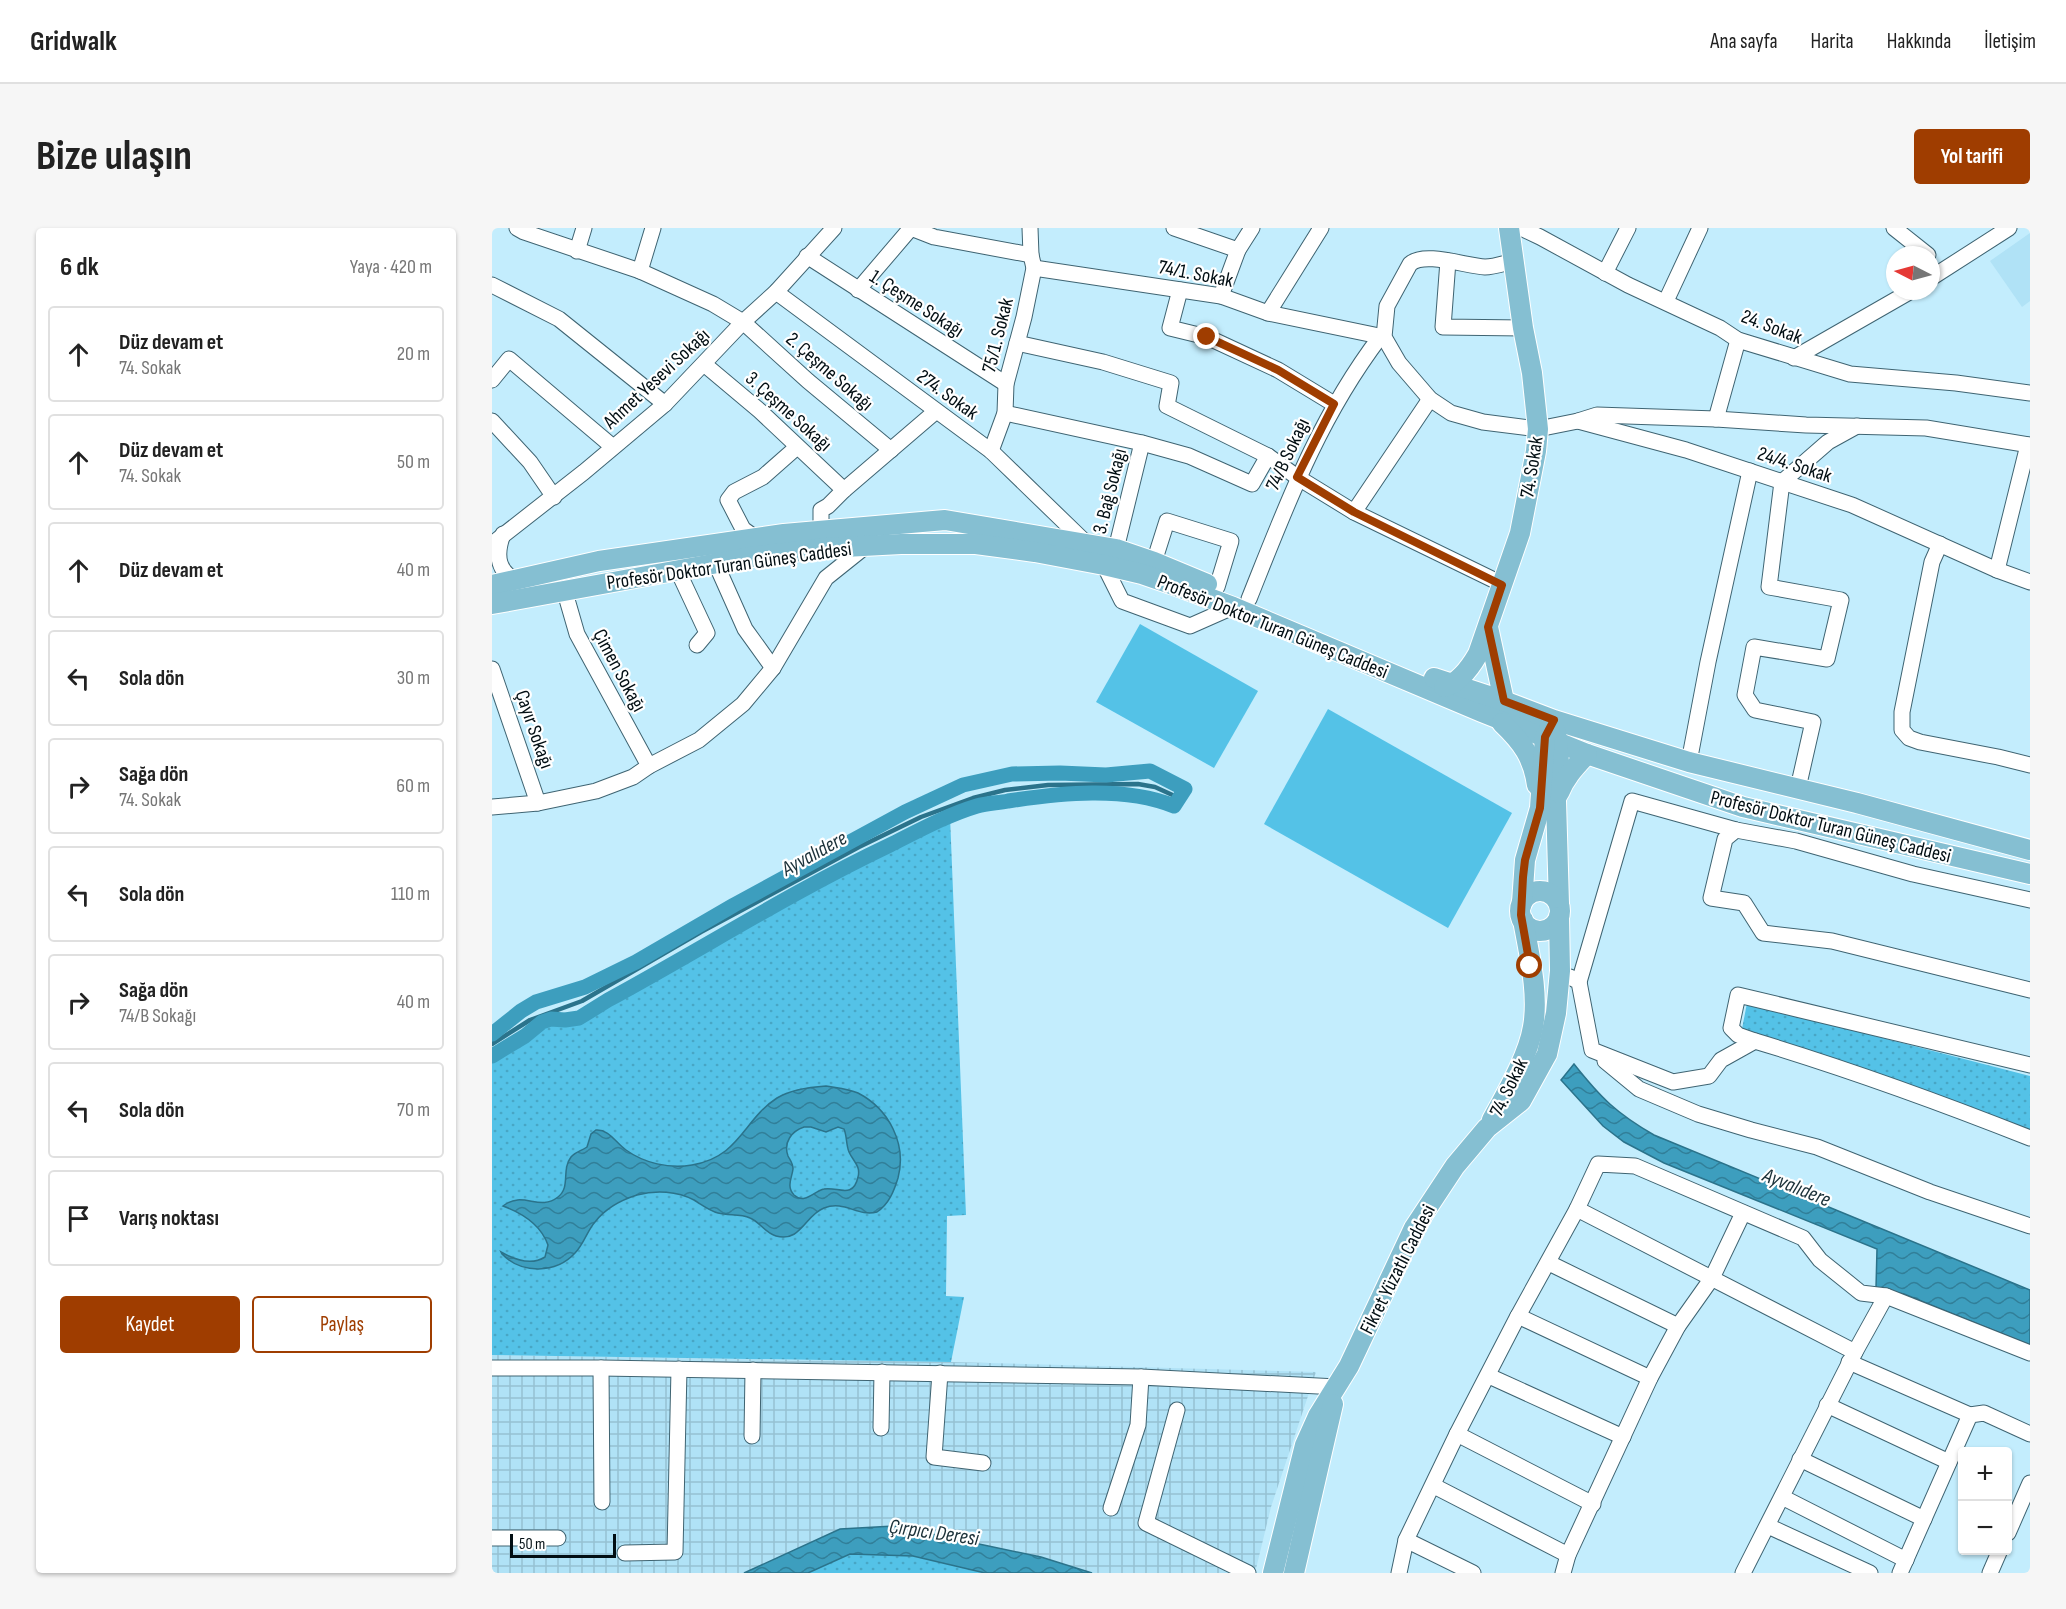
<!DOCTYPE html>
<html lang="tr">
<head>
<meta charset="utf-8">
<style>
  :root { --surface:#fff; --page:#f6f6f6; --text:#222; --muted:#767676; --line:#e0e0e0; --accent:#9f3d00 }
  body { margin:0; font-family:"Sofia Sans Condensed",sans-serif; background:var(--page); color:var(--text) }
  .controls { position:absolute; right:18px; bottom:18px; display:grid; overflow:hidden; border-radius:6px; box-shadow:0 2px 4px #0004 }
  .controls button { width:54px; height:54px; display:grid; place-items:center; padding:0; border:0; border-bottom:2px solid var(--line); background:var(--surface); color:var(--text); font:30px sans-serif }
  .compass { position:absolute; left:1394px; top:18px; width:54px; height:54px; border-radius:50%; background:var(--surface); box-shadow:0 2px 4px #0004; rotate:276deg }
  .scale { position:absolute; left:18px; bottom:15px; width:106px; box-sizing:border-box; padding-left:6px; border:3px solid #020e13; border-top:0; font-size:16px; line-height:21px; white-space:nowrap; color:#020e13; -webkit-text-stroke:4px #fff; paint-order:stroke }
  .stop { position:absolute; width:18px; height:18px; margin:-14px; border:4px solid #9f3d00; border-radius:50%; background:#fff }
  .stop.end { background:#9f3d00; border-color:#fff; box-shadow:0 2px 6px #0008 }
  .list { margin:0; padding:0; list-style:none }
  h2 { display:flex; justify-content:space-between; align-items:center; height:78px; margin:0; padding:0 24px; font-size:26px }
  h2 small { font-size:20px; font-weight:400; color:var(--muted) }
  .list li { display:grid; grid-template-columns:39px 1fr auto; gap:18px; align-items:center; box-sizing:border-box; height:96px; margin:0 12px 12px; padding:0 12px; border:2px solid var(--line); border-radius:6px }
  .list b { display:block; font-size:22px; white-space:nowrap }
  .list p { margin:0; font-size:20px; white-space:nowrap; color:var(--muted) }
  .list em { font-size:20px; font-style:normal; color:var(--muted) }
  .actions { display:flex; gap:12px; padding:18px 24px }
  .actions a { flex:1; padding:14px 0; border:2px solid var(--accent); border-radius:6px; text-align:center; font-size:21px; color:var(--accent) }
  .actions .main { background:var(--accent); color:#fff }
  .icon { flex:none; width:33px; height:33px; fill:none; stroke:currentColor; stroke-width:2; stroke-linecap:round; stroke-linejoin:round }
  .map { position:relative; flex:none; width:1538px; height:1345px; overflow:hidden; border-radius:6px }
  header { display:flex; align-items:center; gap:36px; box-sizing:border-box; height:84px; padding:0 30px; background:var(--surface); border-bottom:2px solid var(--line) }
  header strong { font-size:28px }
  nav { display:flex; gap:33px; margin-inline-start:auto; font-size:21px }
  .intro { display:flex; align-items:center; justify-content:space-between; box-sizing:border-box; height:144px; padding:0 36px }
  h1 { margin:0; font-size:42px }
  .button { padding:15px 27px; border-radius:6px; background:var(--accent); color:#fff; font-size:21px; font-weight:700 }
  main { display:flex; gap:36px; padding:0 36px }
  aside { flex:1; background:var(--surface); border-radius:6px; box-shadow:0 2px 4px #0004 }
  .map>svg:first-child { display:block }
  .built { fill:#b0e2f6 }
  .industrial { fill:url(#industrial-grid) }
  .grass { fill:url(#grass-dots) }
  .pitch { fill:#54c2e7 }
  .water { fill:url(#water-waves); stroke:#2b738b; stroke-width:1.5; fill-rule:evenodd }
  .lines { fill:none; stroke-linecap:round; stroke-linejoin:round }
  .stream { stroke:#2b738b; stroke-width:4.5 }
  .canal { stroke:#3d9ebe; stroke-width:15 }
  .minor-casing { stroke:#3f6472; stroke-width:17 }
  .major-casing { stroke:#fff; stroke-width:22 }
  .minor { stroke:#fff; stroke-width:15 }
  .major { stroke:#85bfd2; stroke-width:20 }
  .route { stroke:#9f3d00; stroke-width:8 }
  .labels { text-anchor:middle; stroke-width:4.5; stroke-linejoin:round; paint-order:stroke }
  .street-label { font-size:20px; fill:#020e13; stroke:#fff }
  .water-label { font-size:21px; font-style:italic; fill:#1b3139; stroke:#fff }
</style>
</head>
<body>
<header>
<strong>Gridwalk</strong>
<nav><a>Ana sayfa</a><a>Harita</a><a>Hakkında</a><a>İletişim</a></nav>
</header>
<div class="intro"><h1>Bize ulaşın</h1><a class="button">Yol tarifi</a></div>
<main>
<aside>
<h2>6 dk<small>Yaya · 420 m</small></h2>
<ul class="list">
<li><svg class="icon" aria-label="ahead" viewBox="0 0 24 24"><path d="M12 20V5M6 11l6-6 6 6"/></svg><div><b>Düz devam et</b><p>74. Sokak</p></div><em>20 m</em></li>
<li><svg class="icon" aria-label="ahead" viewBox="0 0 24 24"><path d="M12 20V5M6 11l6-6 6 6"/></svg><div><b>Düz devam et</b><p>74. Sokak</p></div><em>50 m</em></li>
<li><svg class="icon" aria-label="ahead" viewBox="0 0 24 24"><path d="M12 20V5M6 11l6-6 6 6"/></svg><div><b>Düz devam et</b></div><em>40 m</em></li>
<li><svg class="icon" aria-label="left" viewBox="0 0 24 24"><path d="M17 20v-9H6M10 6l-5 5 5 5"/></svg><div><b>Sola dön</b></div><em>30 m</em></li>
<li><svg class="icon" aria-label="right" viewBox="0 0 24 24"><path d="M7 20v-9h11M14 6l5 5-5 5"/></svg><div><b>Sağa dön</b><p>74. Sokak</p></div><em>60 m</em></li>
<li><svg class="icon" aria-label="left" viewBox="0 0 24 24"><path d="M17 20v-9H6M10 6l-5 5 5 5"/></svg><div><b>Sola dön</b></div><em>110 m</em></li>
<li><svg class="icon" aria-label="right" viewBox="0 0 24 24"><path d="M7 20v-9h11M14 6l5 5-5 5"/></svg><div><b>Sağa dön</b><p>74/B Sokağı</p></div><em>40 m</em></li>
<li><svg class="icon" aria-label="left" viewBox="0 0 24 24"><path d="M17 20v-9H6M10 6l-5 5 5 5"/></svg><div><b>Sola dön</b></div><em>70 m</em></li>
<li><svg class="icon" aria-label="arrive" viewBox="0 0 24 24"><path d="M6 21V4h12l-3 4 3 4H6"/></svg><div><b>Varış noktası</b></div></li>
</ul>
<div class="actions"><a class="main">Kaydet</a><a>Paylaş</a></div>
</aside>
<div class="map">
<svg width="1538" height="1345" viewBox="0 0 1538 1345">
  <defs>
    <pattern id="industrial-grid" width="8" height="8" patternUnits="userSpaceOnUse" patternTransform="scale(1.5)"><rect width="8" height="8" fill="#b0e2f6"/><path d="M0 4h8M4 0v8" fill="none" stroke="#96c1d2"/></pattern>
    <pattern id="grass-dots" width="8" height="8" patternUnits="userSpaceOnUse" patternTransform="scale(1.5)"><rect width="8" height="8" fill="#54c2e7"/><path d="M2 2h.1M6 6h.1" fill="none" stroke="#48a6c5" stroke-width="1.8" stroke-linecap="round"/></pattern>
    <pattern id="water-waves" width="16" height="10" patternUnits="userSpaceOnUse" patternTransform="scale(1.5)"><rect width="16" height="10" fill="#3d9ebe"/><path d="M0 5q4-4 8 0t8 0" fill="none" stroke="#317f99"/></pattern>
  </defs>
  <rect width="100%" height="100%" fill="#c3edfd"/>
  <path class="built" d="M1538,5V73L1530,79L1498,33Z"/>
  <path class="industrial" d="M0,1127L459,1134L824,1144L779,1279L763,1345H600L549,1329L402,1298L348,1301L252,1345H0Z"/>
  <g class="grass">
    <path d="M458,588L474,987L455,988L454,1068L472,1069L459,1134L0,1127V828L33,808L50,794L59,791L73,792L87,790L116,772L349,640Z"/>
    <path d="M1255,775L1538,848V912L1249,806Z"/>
    <path d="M358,1326L421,1328L493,1345H316Z"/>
  </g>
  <g class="pitch">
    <path d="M648,396L766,463L722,540L604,474Z"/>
    <path d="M836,481L1020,585L956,700L772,596Z"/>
  </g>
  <g class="water">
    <path d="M1082,836C1109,870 1124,885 1162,907L1538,1062V1117L1412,1066L1384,1060L1385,1021L1172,935L1132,914L1111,898L1069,852Z"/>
    <path d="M334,858C345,860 356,861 366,865C397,881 415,916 406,950C402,963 397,976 385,984C365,989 353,972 332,980C313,987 309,1015 284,1008C273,1005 268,994 258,990C248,985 237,988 226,985C218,983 210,977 202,972C185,963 164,962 145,967C129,972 113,981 103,994C95,1003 92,1016 83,1025C64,1046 29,1046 10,1026L9,1024C23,1032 39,1038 53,1029L56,1017C49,997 30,985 11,978C31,962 47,984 66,969C79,959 69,942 79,929C83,924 89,923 95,919L99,906L104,902C117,901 124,915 134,922C152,935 177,941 200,937C248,929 251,892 285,870C300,861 318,859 334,858ZM312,899H319L334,904L346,899L352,901C355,908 354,917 357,924C361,933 369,938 366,949C361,972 345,958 332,961C322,963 313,977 302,967C294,958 300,950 301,941C301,935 298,932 296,928C291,914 300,903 312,899Z"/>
    <path d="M402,1298L549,1329L600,1345H493L421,1328L358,1326L316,1345H252L348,1301Z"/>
  </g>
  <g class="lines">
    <path class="stream" d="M0,816L38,792L90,773L209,704L367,619L429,589L481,570L513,562L556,557L646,556L663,559L687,570"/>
    <path class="canal" d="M0,806L29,783L44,774L93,759L144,734L242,677L413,584L471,557L520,546L568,545L614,547L658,543L693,561L682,578C632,558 569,565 516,573C506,575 495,575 485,578C455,587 426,603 398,617C301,663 210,721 116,772L87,790L73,792L59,791L50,794L33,808L0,828"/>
    <defs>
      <g id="minor">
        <path d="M25,0L32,4L148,43L221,76L251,94L316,153L399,222"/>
        <path d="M682,0L746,22"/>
        <path d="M1029,0L1048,9L1136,57L1228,100L1246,112L1358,146L1464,155L1538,165"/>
        <path d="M1402,0L1436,27"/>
        <path d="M85,23L92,0"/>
        <path d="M315,28L514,156"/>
        <path d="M956,33L951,99L1031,100"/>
        <path d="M1022,33C1013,35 1002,39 993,39C974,38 932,23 918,36L895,78L892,109L907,135L938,171L959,185L991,194L1046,201L1086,193L1194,222L1360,277L1505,342L1538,354"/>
        <path d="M542,40L729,68L776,85L892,109"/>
        <path d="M148,43L161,0"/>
        <path d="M1113,45L1136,0"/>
        <path d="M1439,50L1517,0"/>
        <path d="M0,57L67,91L173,176"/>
        <path d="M366,62L419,0L442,9L539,27"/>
        <path d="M688,62L678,100L715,109L786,142L842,176"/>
        <path d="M284,64L499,223L593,314"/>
        <path d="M729,68L746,22L760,0"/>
        <path d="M1174,73L1208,0"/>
        <path d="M776,85L829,0"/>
        <path d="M525,115L611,134L679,155L675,178L776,228L805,249L862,284L1010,356"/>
        <path d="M1302,130L1419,63"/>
        <path d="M212,136L268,183L352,262"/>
        <path d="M0,152L17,131L121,219"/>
        <path d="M513,185L650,215L697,228L760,256L776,228"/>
        <path d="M1224,191L1246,112"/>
        <path d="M0,193L38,234L62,269"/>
        <path d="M1086,193L1105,187L1224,191L1314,197L1434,200L1538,217"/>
        <path d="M499,223L513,185L514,156L532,89L542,40L539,27L538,0"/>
        <path d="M862,284L938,171"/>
        <path d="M329,302V282L336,278L352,262L443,184"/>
        <path d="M11,306C3,328 5,345 29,355"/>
        <path d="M265,311L251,301L236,272L242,264L271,249L305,219"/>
        <path d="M0,316L92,244L173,176L251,94L284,64L342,0"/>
        <path d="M1448,316L1440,334L1410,484V502L1417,510L1428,514L1506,529L1538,537"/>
        <path d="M624,321L650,215"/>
        <path d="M662,334L675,293L739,313L725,359"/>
        <path d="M224,336L253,401L281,440"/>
        <path d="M612,337L630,373L698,398L741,379"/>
        <path d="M1505,342L1536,217"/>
        <path d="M186,343L215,405L205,417"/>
        <path d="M72,361L85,406L157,538"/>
        <path d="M757,371C795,276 826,191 888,109"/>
        <path d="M0,441L46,575"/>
        <path d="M1197,534L1216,434L1258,243"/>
        <path d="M1306,560L1321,494L1263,482L1253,467L1262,419L1335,431L1349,372L1277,359L1290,254L1336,214L1365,198"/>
        <path d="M0,579L46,575L104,563L141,549L157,538L207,512L251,476L281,440L334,350L374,318"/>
        <path d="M1244,602L1233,611L1219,670L1252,675L1271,705L1340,713L1538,762"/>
        <path d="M1078,749L1087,754L1100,822L1181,854L1217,848L1229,832L1263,813C1356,841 1447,874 1538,910"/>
        <path d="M1087,754L1140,573L1244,602L1304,613L1421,646L1538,672"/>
        <path d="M1263,813L1246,807L1239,800L1246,767L1538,837"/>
        <path d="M1113,833L1147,861L1206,886L1259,902L1325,919L1438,964L1538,998"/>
        <path d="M1085,981L1363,1124"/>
        <path d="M1057,1035L1186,1098"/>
        <path d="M1026,1088L1158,1150"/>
        <path d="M1357,1134L1478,1187"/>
        <path d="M0,1140H109L649,1149L845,1159"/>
        <path d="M109,1140L110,1274"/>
        <path d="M448,1145L442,1229L491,1235"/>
        <path d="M997,1148L1131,1209"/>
        <path d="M1335,1177L1457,1234"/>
        <path d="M685,1182L654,1295L756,1345"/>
        <path d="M389,1200L390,1144"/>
        <path d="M965,1206L1101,1276"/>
        <path d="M260,1208L261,1142"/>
        <path d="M1308,1231L1432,1291"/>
        <path d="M942,1258L1076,1327"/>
        <path d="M1290,1269L1414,1332"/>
        <path d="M619,1280L646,1197L649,1149"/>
        <path d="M1276,1298L1378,1345"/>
        <path d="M1516,1305L1538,1255"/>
        <path d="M0,1310H66"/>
        <path d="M914,1312L981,1345"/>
        <path d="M133,1325L183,1324L187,1141"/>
        <path d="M907,1345L914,1312L965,1206L1026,1088L1085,981L1106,936L1143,938L1311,1010L1328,1032L1369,1065L1394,1068L1538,1125"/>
        <path d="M1071,1345L1076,1327L1158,1150L1186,1098L1220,1050L1251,985"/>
        <path d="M1251,1345L1363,1124L1394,1068"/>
        <path d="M1408,1345L1478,1187L1492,1185L1538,1206"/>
        <path d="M1498,1345L1508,1322"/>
      </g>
      <g id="major">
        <path d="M0,357L107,333L292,306L453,292L624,321L662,334L715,356"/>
        <path d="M0,376L259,329L333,320L409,316H484L543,324L612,337L650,346L679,356L741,379L990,484L1095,526L1251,579L1538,646"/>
        <path d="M996,399L1012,473"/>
        <path d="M942,450L1012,473L1062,492L1197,534L1365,575L1538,622"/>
        <path d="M952,459C967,455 978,440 986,426L1028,305L1044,223L1046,201L1040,145L1031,100L1017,0"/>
        <path d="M1010,495C1030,514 1041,529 1045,557"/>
        <path d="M1064,504L1067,534L1064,573L1067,676"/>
        <path d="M1067,565C1073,549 1084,538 1095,526"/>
        <circle cx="1048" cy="683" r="20"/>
        <path d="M1030,675L1033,632L1048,580L1053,509L1058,500"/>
        <path d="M1000,892C1014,866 1036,829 1041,799C1047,765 1037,726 1031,692"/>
        <path d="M781,1345L813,1217L826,1188L857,1138L922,1000L963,938L995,900L1029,873L1055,826L1064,785L1068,743L1067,689"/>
        <path d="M802,1345L841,1176"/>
      </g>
    </defs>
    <use href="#minor" class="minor-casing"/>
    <use href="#major" class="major-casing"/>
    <use href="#minor" class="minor"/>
    <use href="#major" class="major"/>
  </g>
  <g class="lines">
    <path class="route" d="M715,109L786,142L842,176L805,249L862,284L1010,357L996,399L1012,473L1062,492L1053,509L1048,580L1033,632L1031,649L1029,687L1038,738"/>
  </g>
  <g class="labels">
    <g class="street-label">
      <text transform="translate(704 45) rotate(11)" y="7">74/1. Sokak</text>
      <text transform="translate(425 75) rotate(33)" y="7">1. Çeşme Sokağı</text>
      <text transform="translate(1280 98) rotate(21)" y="7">24. Sokak</text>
      <text transform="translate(505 107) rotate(-76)" y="7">75/1. Sokak</text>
      <text transform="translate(338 143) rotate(41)" y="7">2. Çeşme Sokağı</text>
      <text transform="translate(164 150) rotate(-43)" y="7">Ahmet Yesevi Sokağı</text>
      <text transform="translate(456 166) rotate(36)" y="7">274. Sokak</text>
      <text transform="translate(297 183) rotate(42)" y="7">3. Çeşme Sokağı</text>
      <text transform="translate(795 226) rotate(-65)" y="7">74/B Sokağı</text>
      <text transform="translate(1303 236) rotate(18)" y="7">24/4. Sokak</text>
      <text transform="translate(1039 239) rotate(-81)" y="7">74. Sokak</text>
      <text transform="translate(617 263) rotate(-76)" y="7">3. Bağ Sokağı</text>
      <text transform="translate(237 337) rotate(-8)" y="7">Profesör Doktor Turan Güneş Caddesi</text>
      <text transform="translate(781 398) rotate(22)" y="7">Profesör Doktor Turan Güneş Caddesi</text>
      <text transform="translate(128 442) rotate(62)" y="7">Çimen Sokağı</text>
      <text transform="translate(43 501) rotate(71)" y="7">Çayır Sokağı</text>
      <text transform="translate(1339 598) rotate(14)" y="7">Profesör Doktor Turan Güneş Caddesi</text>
      <text transform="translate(1016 859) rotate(-64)" y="7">74. Sokak</text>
      <text transform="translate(905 1041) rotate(-63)" y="7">Fikret Yüzatlı Caddesi</text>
    </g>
    <g class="water-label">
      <text transform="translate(322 625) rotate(-29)" y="7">Ayvalıdere</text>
      <text transform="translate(1305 959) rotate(22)" y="7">Ayvalıdere</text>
      <text transform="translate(442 1304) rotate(8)" y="7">Çırpıcı Deresi</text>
    </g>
  </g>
</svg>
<div class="controls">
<button>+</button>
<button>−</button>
</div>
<svg class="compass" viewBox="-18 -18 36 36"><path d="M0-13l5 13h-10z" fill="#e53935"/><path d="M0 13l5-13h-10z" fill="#767676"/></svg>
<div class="scale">50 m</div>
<div class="stop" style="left:1038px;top:738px"></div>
<div class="stop end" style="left:715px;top:109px"></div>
</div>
</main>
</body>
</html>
